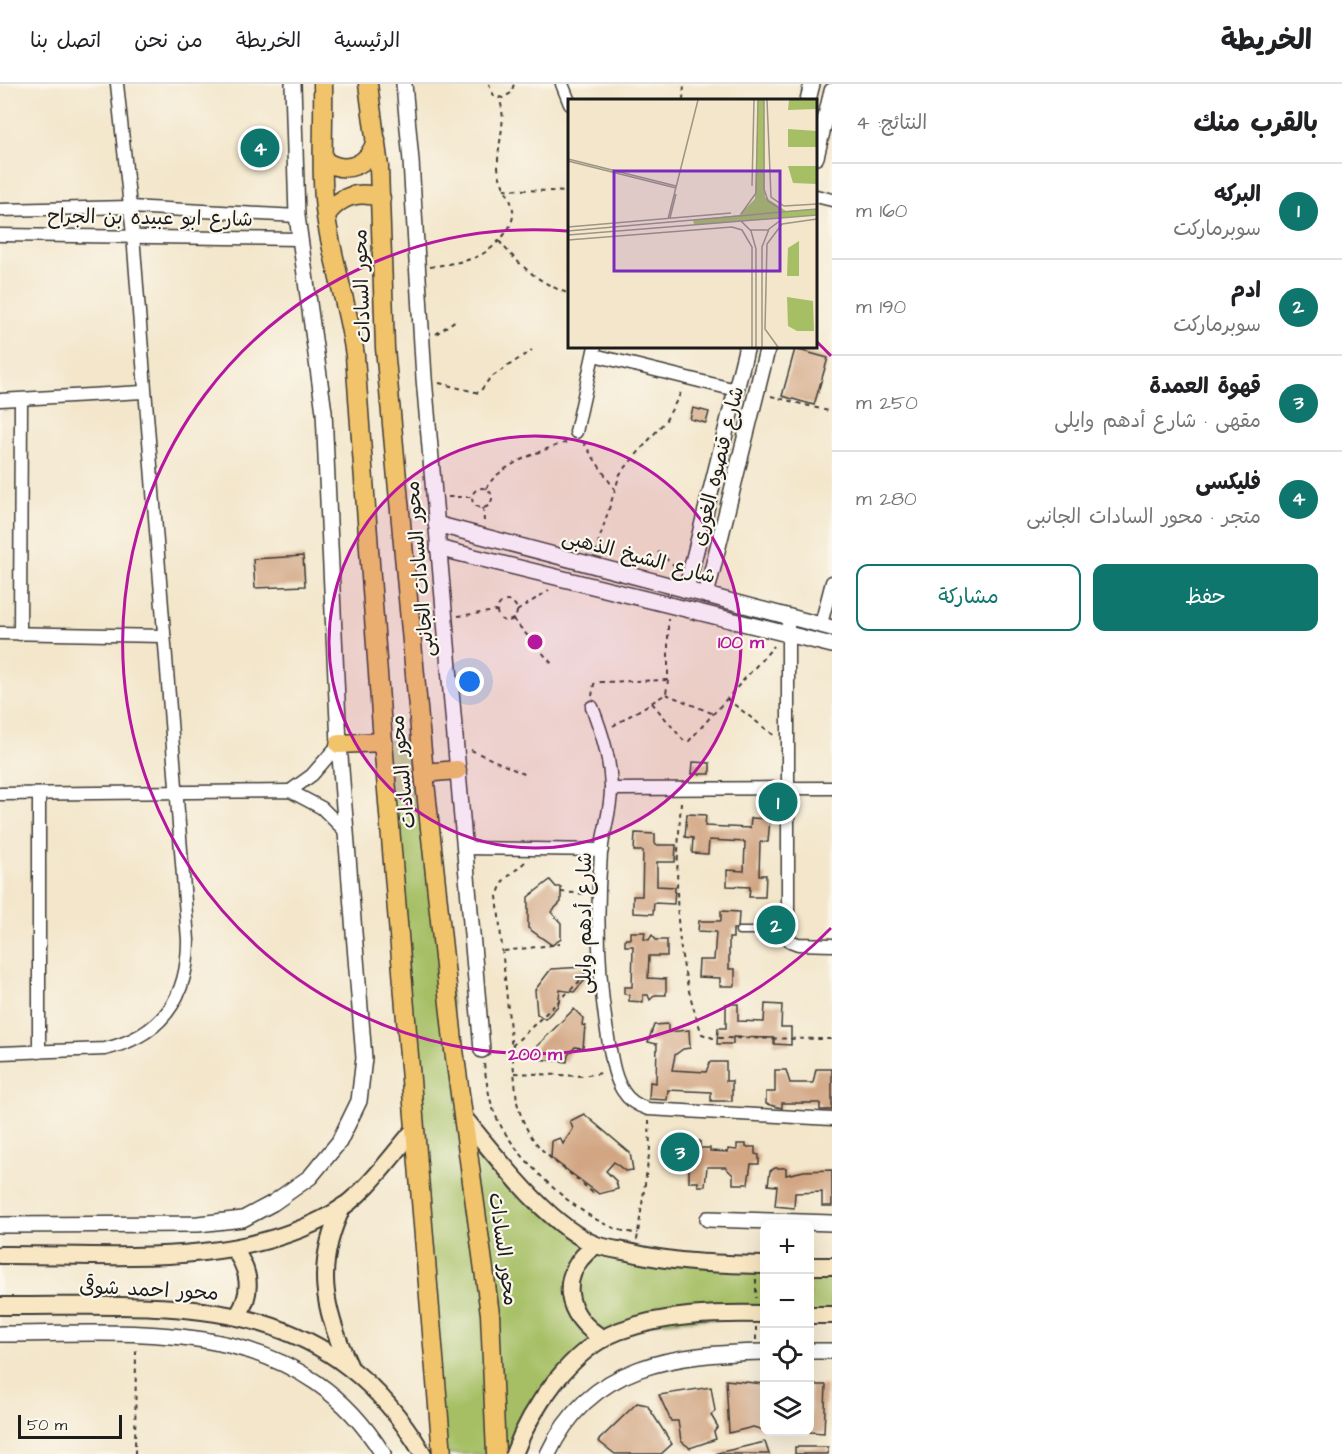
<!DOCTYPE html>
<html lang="ar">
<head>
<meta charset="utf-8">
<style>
  :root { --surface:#fff; --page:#f6f6f6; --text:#202124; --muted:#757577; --line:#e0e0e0; --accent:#0f766e }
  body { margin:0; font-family:"Architects Daughter","Playpen Sans Arabic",sans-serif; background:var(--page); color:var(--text); direction:rtl }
  .controls { position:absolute; right:18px; bottom:18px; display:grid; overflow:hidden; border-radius:12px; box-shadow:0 6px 24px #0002 }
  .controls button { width:54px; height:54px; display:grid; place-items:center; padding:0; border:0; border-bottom:2px solid var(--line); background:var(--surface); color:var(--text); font:30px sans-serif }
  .scale { position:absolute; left:18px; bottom:15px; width:104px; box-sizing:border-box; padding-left:6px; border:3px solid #1c1c1c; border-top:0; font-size:16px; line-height:21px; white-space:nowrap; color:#1c1c1c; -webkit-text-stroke:4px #fbf7ec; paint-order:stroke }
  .you { position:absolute; left:470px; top:598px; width:21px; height:21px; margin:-15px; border:4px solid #fff; border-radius:50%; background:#1a73e8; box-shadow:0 0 0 9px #1a73e833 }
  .badge { display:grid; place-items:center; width:39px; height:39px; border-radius:50%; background:var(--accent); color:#fff; font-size:20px; font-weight:700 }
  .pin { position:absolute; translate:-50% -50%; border:3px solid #fff; box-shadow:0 2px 6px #0006 }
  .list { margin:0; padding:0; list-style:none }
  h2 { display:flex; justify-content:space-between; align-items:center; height:78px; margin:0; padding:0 24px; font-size:26px }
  h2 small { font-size:20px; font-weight:400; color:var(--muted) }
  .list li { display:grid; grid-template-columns:39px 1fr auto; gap:18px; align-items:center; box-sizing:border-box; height:96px; padding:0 24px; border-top:2px solid var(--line) }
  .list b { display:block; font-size:22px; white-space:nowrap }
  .list p { margin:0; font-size:20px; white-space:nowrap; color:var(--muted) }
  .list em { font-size:20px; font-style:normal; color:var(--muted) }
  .actions { display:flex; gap:12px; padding:18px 24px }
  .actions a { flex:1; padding:14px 0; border:2px solid var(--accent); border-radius:12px; text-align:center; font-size:21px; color:var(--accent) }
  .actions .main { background:var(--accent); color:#fff }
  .icon { flex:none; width:33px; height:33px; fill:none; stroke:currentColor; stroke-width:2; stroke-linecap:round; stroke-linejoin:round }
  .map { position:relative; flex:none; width:832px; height:1370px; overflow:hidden; direction:ltr }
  header { display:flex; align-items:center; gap:36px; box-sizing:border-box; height:84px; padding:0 30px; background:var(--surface); border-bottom:2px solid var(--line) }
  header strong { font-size:28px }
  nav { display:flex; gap:33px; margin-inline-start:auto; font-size:21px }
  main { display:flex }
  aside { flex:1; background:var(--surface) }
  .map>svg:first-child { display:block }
  .green { fill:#a6bf65; stroke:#616e40; stroke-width:1.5 }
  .building { fill:#d2a683 }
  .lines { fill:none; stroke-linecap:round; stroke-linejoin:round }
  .service-casing { stroke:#3c3a36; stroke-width:9 }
  .minor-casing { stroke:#3c3a36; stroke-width:15 }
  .tertiary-casing { stroke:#3c3a36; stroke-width:18 }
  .secondary-casing { stroke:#3c3a36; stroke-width:20 }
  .primary-casing { stroke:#3c3a36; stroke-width:21 }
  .path { stroke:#3c3a36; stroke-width:2; stroke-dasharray:4.5 4.5; stroke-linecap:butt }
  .service { stroke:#fff; stroke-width:6 }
  .minor { stroke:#fff; stroke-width:12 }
  .tertiary { stroke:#fff; stroke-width:15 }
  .secondary { stroke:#f9e7c3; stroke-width:16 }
  .primary { stroke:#f1c36a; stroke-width:18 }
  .ring { fill:none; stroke:#b5179e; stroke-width:3 }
  .labels { text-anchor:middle; stroke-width:4.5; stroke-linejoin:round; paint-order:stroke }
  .street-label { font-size:20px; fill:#1c1c1c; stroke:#fbf7ec }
  .inset-road { fill:none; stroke:#9d9585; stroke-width:1.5 }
  .view { fill:#7b2cbf; fill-opacity:0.15; stroke:#7b2cbf; stroke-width:3 }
  .inset-edge { fill:none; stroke:#1c1c1c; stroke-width:3 }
  .centre { fill:#b5179e; stroke:#fbf7ec; stroke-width:3 }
  .ring-label { font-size:18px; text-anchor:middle; font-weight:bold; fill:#b5179e; stroke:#fbf7ec; stroke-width:4.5; stroke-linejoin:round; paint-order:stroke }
</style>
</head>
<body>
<header>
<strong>الخريطة</strong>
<nav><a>الرئيسية</a><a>الخريطة</a><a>من نحن</a><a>اتصل بنا</a></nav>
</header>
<main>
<aside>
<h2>بالقرب منك<small>النتائج: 4</small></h2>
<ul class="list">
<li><span class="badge">1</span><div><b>البركه</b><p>سوبرماركت</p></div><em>160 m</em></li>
<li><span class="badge">2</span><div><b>ادم</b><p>سوبرماركت</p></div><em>190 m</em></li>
<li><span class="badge">3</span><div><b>قهوة العمدة</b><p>مقهى · شارع أدهم وايلى</p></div><em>250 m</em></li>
<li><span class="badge">4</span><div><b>فليكسى</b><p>متجر · محور السادات الجانبى</p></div><em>280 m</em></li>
</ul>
<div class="actions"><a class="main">حفظ</a><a>مشاركة</a></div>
</aside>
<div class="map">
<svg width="832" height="1370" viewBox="0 0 832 1370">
  <rect width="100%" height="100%" fill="#fbf7ec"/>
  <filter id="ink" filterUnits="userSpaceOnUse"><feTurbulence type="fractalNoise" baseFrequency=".0167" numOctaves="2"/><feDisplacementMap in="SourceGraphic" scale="12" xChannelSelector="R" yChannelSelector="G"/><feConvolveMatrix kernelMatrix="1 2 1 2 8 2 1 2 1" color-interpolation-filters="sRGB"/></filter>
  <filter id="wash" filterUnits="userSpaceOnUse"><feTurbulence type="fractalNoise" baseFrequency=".008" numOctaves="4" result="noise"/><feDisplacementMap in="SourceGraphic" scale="24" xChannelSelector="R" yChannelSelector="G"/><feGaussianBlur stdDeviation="1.35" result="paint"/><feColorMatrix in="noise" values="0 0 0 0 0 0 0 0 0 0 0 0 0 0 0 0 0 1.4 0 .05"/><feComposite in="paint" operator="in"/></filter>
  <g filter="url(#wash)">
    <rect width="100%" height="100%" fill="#f3e6cb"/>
    <g class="green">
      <path d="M421,652L464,1035L503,1080L596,1161L764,1181V1230L651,1239L584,1270L514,1370H442L383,658Z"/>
      <rect x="810" y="1182" width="22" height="49"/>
    </g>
    <g id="blocks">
      <g class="building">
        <path d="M795,265L828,274L814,321L782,312Z"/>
        <path d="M693,324L709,328L706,339L690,335Z"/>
        <path d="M303,472L305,502L255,504L253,475Z"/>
        <path d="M693,678L710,679V690H692Z"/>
        <path d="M687,730L706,731L705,742L750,744L751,734L770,735L768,758H760L759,791H766L765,813H749L750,803L727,802V786L744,787L745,758L709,756L708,770L692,769L693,754L685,753Z"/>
        <path d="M635,749L655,750V761H676L675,778H657V802L675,803L674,820L654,819L653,830L633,829V812H642L643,767H634Z"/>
        <path d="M550,796L556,803H561V818L551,828L561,839V855L552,861L528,844V813Z"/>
        <path d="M721,827L739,828L738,845H733V854H729V885H735V902H720V894L698,893L699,876H714L716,848L698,847L699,837H721Z"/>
        <path d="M630,848H645L644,855L649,856L652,851L656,856H667V872H649L648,894L666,895V911H655L650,916L648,911H643V918L629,917V911L624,910V903H632L633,862H625V855H630Z"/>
        <path d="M584,883L585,896L574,908L560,906L558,922L545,935L537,930L535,906L551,885Z"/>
        <path d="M726,920H738V937L764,938L765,920L782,921L781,943H791V961L774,960V954L733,953V960H717L718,944H726Z"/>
        <path d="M574,925L583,934L582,941L585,942L583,964L575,963L568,971L567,978L537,975L535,964Z"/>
        <path d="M668,940V948L689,946L690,964L683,965L675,971L672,986L706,988L710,978H726V997H732V1017H711V1008L668,1006L667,1016L649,1015L650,998L656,999L657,960L648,958L654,941Z"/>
        <path d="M816,985H832V1026H820V1019H782V1024L766,1020V1008H775V986H786L790,999H813Z"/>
        <path d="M584,1030L630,1069L633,1086L625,1087L614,1078L606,1087L616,1097L618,1105L599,1110L551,1074L552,1057L560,1054L563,1060L573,1045L570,1037Z"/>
        <path d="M676,1057H700V1064H710V1067L728,1068V1065L737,1066V1060H746V1063H755V1070L759,1071V1080H751L748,1100H733V1091L725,1083H707L705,1102H698V1098H689V1079H676Z"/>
        <path d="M775,1084H786V1091L804,1087L832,1086V1122H822V1108L795,1109L794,1124L775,1122L777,1102L768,1101L770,1087Z"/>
        <path d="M726,1296L764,1300V1346L753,1343L729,1349Z"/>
        <path d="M810,1301H826L824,1349L810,1348Z"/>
        <path d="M711,1303L715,1327L711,1331L718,1343L714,1348L716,1355L690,1364L681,1357L678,1337H671L659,1311Z"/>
        <path d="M637,1319L647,1321L672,1360L661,1370H615L598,1357Z"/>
        <path d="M765,1358L769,1370H717V1369Z"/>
        <rect x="795" y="1363" width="33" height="7"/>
      </g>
    </g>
  </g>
  <g filter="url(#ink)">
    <use href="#blocks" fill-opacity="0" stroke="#3c3a36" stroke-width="1.5"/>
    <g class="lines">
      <defs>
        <path id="service" d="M739,847H788"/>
        <g id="minor">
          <path d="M562,0L570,20"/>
          <path d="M816,112L832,116"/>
          <path d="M0,126L130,123L297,132"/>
          <path d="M0,151L300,155"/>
          <path d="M594,271L736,306"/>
          <path d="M0,316L143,308"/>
          <path d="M576,348L595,262"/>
          <path d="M788,533V852L790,857L798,860L832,861"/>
          <path d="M821,540L832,498"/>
          <path d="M0,549L164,552"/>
          <path d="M20,550L21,317"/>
          <path d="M592,623C602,649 610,674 611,702C612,724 603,747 601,769C596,833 598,897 609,960C612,976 614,993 623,1007C629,1017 638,1022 648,1025L832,1035"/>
          <path d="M611,705L832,704"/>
          <path d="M290,707L312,691L339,660"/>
          <path d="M0,710L290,707L322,724L347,749"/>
          <path d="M39,710V968"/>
          <path d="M464,764L602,766"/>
          <path d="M0,969L105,965C163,951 188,913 188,856L133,151L117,0"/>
        </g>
        <g id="tertiary">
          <path d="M404,0L411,77L424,294L482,966"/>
          <path d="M808,16L812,0"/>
          <path d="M816,73L832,7"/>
          <path d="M436,440L832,544"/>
          <path d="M438,464L832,561"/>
          <path d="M686,506L747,262"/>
          <path d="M706,511L768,262"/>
          <path d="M708,1135L832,1139"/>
          <path d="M0,1141L198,1140L243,1135L273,1119L310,1093L339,1058L359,1017L364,974L339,660L324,328L297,132L293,0"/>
          <path d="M0,1250C142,1250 296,1230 383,1370"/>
          <path d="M810,1267H832"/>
          <path d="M548,1370C590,1279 675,1270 764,1268"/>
        </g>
        <g id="secondary">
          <path d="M464,1034C498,1074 547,1141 596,1161C606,1164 618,1166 628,1168C673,1179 718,1180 764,1181"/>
          <path d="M343,1122C314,1180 323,1225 349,1281"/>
          <path d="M596,1161C556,1189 564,1233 604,1255"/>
          <path d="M233,1164C250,1186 253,1208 238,1231"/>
          <path d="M0,1171C107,1170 235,1185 332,1130C365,1111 390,1074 415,1045"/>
          <path d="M810,1182H832"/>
          <path d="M0,1222C170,1223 323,1201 423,1370"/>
          <path d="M810,1231H832"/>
          <path d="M514,1370C531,1324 571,1265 619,1247C664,1230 717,1229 764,1230"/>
        </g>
        <g id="primary">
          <path d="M323,0C324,42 320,93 326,133C333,180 349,225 355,272L383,658L442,1370"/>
          <path d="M368,0L379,83L385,264L424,689L454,966L490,1230L496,1370"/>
          <path d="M325,77C347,91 369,81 376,56"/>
          <path d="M326,131C340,112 359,106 381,114"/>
          <path d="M339,660L383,658"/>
          <path d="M424,689L457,686"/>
        </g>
      </defs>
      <use href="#service" class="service-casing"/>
      <use href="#minor" class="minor-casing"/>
      <use href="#tertiary" class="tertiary-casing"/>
      <use href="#secondary" class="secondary-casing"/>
      <use href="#primary" class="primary-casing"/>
      <g class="path">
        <path d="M489,0L494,12L503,14L511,9L514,0"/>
        <path d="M683,16L684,0"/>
        <path d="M504,105L570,108"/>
        <path d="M499,157C519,181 540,200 570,210"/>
        <path d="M430,183C463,177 482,178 504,151C510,144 514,135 513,126C511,111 499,101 498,82C497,59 508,36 499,14"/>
        <path d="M436,250L456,236"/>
        <path d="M439,299L479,309L490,294L532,266"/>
        <path d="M771,312L832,328"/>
        <path d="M583,358L615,406"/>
        <circle cx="482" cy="414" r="10"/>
        <path d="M486,405C496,382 544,365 568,358"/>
        <path d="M448,413H472"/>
        <path d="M483,424L484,437"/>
        <path d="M658,468L676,483"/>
        <path d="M595,469L620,390L666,336L683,305"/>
        <circle cx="507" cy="527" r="10"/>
        <path d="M517,527L549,506"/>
        <path d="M458,532L496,527"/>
        <path d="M513,535L553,581"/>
        <path d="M666,610L714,630"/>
        <path d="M592,612L594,600L601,598L668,596"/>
        <path d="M727,615L775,652"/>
        <path d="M652,619L684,657H689L774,562"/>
        <path d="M613,642L666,610L668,596V534"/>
        <path d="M471,666L526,691"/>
        <path d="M681,718C675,806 672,865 702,950L713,954L832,955"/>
        <path d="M525,778L503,797L497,812L517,1018C530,1071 561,1077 596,1112"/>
        <path d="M561,808L585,810"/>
        <path d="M504,867L560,860"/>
        <path d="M512,962L586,891"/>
        <path d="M484,980C487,1001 490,1024 501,1042C522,1080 592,1149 638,1149"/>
        <path d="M515,989L581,992L602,989"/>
        <path d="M637,1156L650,1064L649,1037"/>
        <path d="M756,1195V1214"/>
        <path d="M756,1256V1243"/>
        <path d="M135,1370L136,1265"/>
      </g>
      <use href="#service" class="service"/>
      <use href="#minor" class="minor"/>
      <use href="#tertiary" class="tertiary"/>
      <use href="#secondary" class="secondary"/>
      <use href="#primary" class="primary"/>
    </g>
  </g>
  <circle cx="535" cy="558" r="206" fill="#b5179e" fill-opacity=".12"/>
  <g class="ring">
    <circle cx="535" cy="558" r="206"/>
    <path d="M831 844A412 412 0 1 1 567 147M816 257A412 412 0 0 1 831 272"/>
  </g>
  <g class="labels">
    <g class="street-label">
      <text transform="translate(150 133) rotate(1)" y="7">شارع ابو عبيده بن الجراح</text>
      <text transform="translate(361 202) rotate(-92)" y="7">محور السادات</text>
      <text transform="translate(717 382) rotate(-76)" y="7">شارع قنصوه الغورى</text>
      <text transform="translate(639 472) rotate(15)" y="7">شارع الشيخ الذهبى</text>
      <text transform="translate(419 485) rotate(-95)" y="7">محور السادات الجانبى</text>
      <text transform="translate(402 688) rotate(-96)" y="7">محور السادات</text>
      <text transform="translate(584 839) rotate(-90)" y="7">شارع أدهم وايلى</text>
      <text transform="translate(504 1165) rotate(82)" y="7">محور السادات</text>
      <text transform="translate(149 1205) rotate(3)" y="7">محور احمد شوقى</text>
    </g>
  </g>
  <g transform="translate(568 15)">
    <rect width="249" height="249" fill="#f3e6cb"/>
    <path d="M190,1H196L197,98L218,112L249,110V116L126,126L125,121L171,116L187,100ZM221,1H249V10L220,11ZM220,30L249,32V48H220ZM220,67H249V85L225,84ZM231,142V177H219L220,149ZM219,198L245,202L246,232H229L220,227Z" fill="#a6bf65"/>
    <path class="inset-road" d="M196,1V90L200,102L213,110M199,1L203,98L216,107L249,105M0,60L108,87M0,62L108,89M184,87L186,1M173,115L188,94L190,1M102,119L108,95M100,120L130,1M173,122L183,132L188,150V248M0,128L163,114M182,131H200M0,132L249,110M0,136L249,116M0,141L164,128L174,131L184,148V248M194,248V148L201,130L213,121M210,248L197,230L199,145L214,125L249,120"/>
    <path class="view" d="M46,72H212V172H46Z"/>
    <rect width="249" height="249" class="inset-edge"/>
  </g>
  <circle cx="535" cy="558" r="9" class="centre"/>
  <g class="ring-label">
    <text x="741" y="564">100 m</text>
    <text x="535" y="976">200 m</text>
  </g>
</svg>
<div class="controls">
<button>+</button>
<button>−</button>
<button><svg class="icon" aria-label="locate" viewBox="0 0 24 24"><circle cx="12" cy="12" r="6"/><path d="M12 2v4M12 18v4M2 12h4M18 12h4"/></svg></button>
<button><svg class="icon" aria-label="layers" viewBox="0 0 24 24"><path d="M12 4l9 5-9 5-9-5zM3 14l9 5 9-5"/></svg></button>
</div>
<div class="scale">50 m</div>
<div class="you"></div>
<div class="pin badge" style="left:778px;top:718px">1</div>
<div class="pin badge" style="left:776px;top:841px">2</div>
<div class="pin badge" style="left:680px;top:1068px">3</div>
<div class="pin badge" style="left:260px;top:64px">4</div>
</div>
</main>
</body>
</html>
